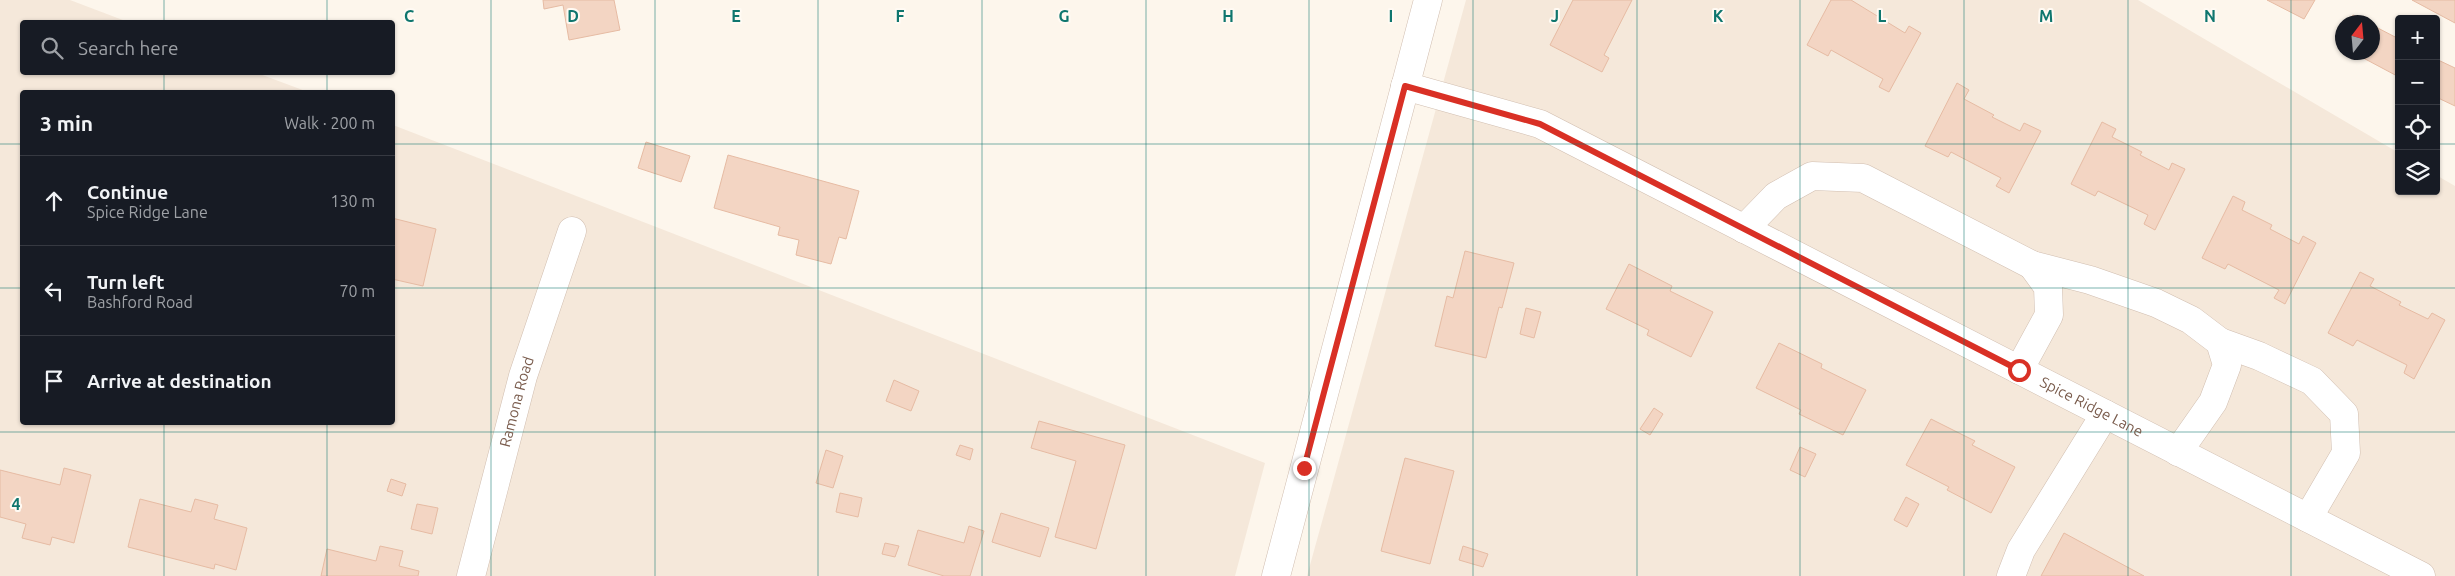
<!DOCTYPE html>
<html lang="en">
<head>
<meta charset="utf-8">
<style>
  :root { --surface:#171b24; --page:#20242c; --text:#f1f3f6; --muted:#9ea1a6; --line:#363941 }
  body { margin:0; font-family:Ubuntu,sans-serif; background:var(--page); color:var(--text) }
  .controls { position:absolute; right:15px; top:15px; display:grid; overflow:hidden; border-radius:5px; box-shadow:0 1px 4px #0004 }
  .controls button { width:45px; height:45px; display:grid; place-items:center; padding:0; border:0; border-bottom:1px solid var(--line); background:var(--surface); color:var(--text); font:25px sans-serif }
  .compass { position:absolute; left:2335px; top:15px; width:45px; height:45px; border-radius:50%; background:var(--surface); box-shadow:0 1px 4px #0004; rotate:16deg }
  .stop { position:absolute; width:15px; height:15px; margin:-11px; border:4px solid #d93025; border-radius:50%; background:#fff }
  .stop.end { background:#d93025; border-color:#fff; box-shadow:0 1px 5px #0008 }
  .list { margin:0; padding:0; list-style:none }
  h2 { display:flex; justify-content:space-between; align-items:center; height:65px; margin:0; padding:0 20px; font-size:21px }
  h2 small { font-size:16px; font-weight:400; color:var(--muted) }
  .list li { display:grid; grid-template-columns:32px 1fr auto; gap:15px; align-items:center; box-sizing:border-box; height:90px; padding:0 20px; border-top:1px solid var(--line) }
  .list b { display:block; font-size:19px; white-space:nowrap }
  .list p { margin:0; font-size:16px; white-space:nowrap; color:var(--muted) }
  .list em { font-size:16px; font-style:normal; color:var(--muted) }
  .icon { flex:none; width:28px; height:28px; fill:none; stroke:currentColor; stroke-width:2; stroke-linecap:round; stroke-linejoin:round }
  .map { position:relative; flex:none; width:2455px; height:576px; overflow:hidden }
  .search { position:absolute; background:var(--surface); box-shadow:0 1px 4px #0004; left:20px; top:20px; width:375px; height:55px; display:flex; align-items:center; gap:12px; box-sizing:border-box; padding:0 18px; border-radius:5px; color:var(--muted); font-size:19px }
  .panel { position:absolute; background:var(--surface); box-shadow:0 1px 4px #0004; left:20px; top:90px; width:375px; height:335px; border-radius:5px }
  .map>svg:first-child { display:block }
  .residential { fill:#f5e8da }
  .building { fill:#f3d5c3; stroke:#e6bba3 }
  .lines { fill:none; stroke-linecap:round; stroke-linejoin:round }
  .minor-casing { stroke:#d1beb0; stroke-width:29 }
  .minor { stroke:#fff; stroke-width:28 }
  .route { stroke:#d93025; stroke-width:6 }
  .grid { fill:none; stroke:#0f766e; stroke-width:1; stroke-opacity:0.55 }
  .labels { text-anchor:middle; stroke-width:4; stroke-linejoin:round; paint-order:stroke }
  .street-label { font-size:15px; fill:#7a5c4d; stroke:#fffaf3 }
  .grid-label { font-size:16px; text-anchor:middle; font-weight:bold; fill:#0f766e; stroke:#fffaf3; stroke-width:4; stroke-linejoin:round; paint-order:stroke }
</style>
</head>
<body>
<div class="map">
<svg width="2455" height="576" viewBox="0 0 2455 576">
  <rect width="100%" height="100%" fill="#fdf6ec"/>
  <g class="residential">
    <path d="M0,0H70L128,22H22V72L257,73L308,92H22V422H392L393,125L1265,463L1235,576H0Z"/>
    <path d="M1466,0H2138L2399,153V191H2436V175L2455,186V576H1307Z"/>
  </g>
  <g class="building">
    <path d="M543,0H614L620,30L569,40L563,5L544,9Z"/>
    <path d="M1573,0H1632L1604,55L1609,58L1602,72L1550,45Z"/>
    <path d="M1831,0H1851L1905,33L1909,26L1921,33L1889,92L1879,87L1883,79L1831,50L1828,56L1807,45Z"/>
    <path d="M2267,0H2315L2304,19Z"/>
    <path d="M2412,0H2455V23Z"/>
    <path d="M2353,15L2367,22H2349Z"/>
    <path d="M2372,25L2399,39V77L2352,52H2372Z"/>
    <path d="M2436,59L2455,68V106L2436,97Z"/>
    <path d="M1957,83L1969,90L1964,99L1994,115L1992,117L2020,131L2024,123L2041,131L2009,193L1996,186L2001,178L1951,152L1948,157L1925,146Z"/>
    <path d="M2102,122L2116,129L2112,137L2142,152L2140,155L2169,170L2172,163L2185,169L2155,230L2144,224L2148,215L2098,191L2095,196L2071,184Z"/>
    <path d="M646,142L690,156L681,182L638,168Z"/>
    <path d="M728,155L859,191L846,239L839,237L831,264L796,255L799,240L778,235L780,227L714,208Z"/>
    <path d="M2233,196L2245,202L2242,210L2272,225L2270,229L2299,244L2303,236L2316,243L2285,304L2274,298L2279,290L2228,264L2225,269L2202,258Z"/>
    <path d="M392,218L436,229L423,286L392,279Z"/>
    <path d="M1465,251L1514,263L1502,308L1499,307L1486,358L1435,346L1447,296L1453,298Z"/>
    <path d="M1629,264L1672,286L1670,291L1713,312L1691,357L1647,335L1649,330L1606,309Z"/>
    <path d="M2360,272L2374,279L2370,286L2401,302L2399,305L2428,319L2432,313L2445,320L2414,379L2404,373L2407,365L2357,340L2353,346L2328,333Z"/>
    <path d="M1526,308L1541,312L1534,338L1520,334Z"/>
    <path d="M1779,343L1822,364L1821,368L1866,390L1843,435L1799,414L1801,410L1756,388Z"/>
    <path d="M894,380L919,391L911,411L886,401Z"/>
    <path d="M1654,408L1663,414L1650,435L1640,429Z"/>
    <path d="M1931,419L1975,441L1972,445L2015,467L1991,513L1947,490L1949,487L1906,465Z"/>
    <path d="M1039,421L1125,445L1096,549L1055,537L1076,461L1031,448Z"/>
    <path d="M960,445L973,449L970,460L956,455Z"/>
    <path d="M1800,447L1816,454L1805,477L1790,470Z"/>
    <path d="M826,450L843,456L833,488L816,483Z"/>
    <path d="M1405,458L1454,471L1430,564L1381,551Z"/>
    <path d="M64,468L91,475L74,543L52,537L50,545L22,538L26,524L0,517V470L60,485Z"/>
    <path d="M391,479L406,484L402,496L387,491Z"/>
    <path d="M840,493L862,498L858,517L836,512Z"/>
    <path d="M1906,497L1919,504L1907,527L1894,520Z"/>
    <path d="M140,499L191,512L195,499L218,505L214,519L247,528L236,570L215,564L214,569L128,547Z"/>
    <path d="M417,504L438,508L432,534L411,529Z"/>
    <path d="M1001,513L1049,528L1040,557L992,542Z"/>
    <path d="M969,526L984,531L970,576H944L908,565L918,530L964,543Z"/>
    <path d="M2064,533L2144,576H2041Z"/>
    <path d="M885,543L899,546L895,557L882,554Z"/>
    <path d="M380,546L403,551L399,566L419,571L418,576H321L327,549L376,561Z"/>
    <path d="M1463,546L1488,554L1483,567L1459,560Z"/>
  </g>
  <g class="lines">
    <defs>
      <g id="minor">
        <path id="s1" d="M1405,86L1540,124L2421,576"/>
        <path d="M1744,229L1776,196L1812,176L1863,178L2032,265L2090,280L2156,303L2191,320L2220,342L2227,365L2213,402L2178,452"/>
        <path d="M2220,342L2259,356L2312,381L2344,414L2346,453L2308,518"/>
        <path d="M2019,370L2049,315L2048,287L2032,265"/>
        <path id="s2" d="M471,576L523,376L572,231"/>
        <path d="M1276,576L1428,0"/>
        <path d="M2011,576L2021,550L2105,414"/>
      </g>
    </defs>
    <use href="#minor" class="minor-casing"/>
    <use href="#minor" class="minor"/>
  </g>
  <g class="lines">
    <path class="route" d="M1304,468L1405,86L1540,124L2019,370"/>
  </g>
  <path class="grid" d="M164,0V22M327,0V22M491,0V576M655,0V576M818,0V576M982,0V576M1146,0V576M1309,0V576M1473,0V576M1637,0V576M1800,0V576M1964,0V576M2128,0V576M2291,0V576M164,72V92M327,72V92M0,144H22M392,144H2399M2436,144H2455M0,288H22M392,288H2455M164,422V576M327,422V576M0,432H2455"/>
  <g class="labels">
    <g class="street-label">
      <text dy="5" stroke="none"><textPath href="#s2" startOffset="180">Ramona Road</textPath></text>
      <text dy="5" stroke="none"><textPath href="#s1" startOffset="760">Spice Ridge Lane</textPath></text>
    </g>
  </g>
  <g class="grid-label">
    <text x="409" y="22">C</text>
    <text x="573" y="22">D</text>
    <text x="736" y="22">E</text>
    <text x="900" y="22">F</text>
    <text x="1064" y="22">G</text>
    <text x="1228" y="22">H</text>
    <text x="1391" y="22">I</text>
    <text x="1555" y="22">J</text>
    <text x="1718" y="22">K</text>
    <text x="1882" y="22">L</text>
    <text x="2046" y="22">M</text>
    <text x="2210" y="22">N</text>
    <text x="16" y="510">4</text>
  </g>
</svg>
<div class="controls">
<button>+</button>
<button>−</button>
<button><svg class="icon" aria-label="locate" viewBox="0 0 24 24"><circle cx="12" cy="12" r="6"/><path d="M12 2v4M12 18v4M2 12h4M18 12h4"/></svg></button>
<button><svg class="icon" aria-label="layers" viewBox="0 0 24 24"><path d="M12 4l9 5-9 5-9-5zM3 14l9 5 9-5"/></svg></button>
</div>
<svg class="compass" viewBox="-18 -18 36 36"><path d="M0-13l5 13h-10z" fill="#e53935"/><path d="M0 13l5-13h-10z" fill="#9ea1a6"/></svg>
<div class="stop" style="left:2019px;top:370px"></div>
<div class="stop end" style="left:1304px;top:468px"></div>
<div class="search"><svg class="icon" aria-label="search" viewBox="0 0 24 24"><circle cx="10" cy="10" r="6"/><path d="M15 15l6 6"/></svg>Search here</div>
<section class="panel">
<h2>3 min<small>Walk · 200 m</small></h2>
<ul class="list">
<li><svg class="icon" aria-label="ahead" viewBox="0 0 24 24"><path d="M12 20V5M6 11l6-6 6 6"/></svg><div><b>Continue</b><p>Spice Ridge Lane</p></div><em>130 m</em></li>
<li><svg class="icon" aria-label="left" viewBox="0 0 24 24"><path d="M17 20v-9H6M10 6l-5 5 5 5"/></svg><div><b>Turn left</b><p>Bashford Road</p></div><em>70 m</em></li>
<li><svg class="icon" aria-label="arrive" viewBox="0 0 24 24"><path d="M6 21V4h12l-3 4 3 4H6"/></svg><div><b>Arrive at destination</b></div></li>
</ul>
</section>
</div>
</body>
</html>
